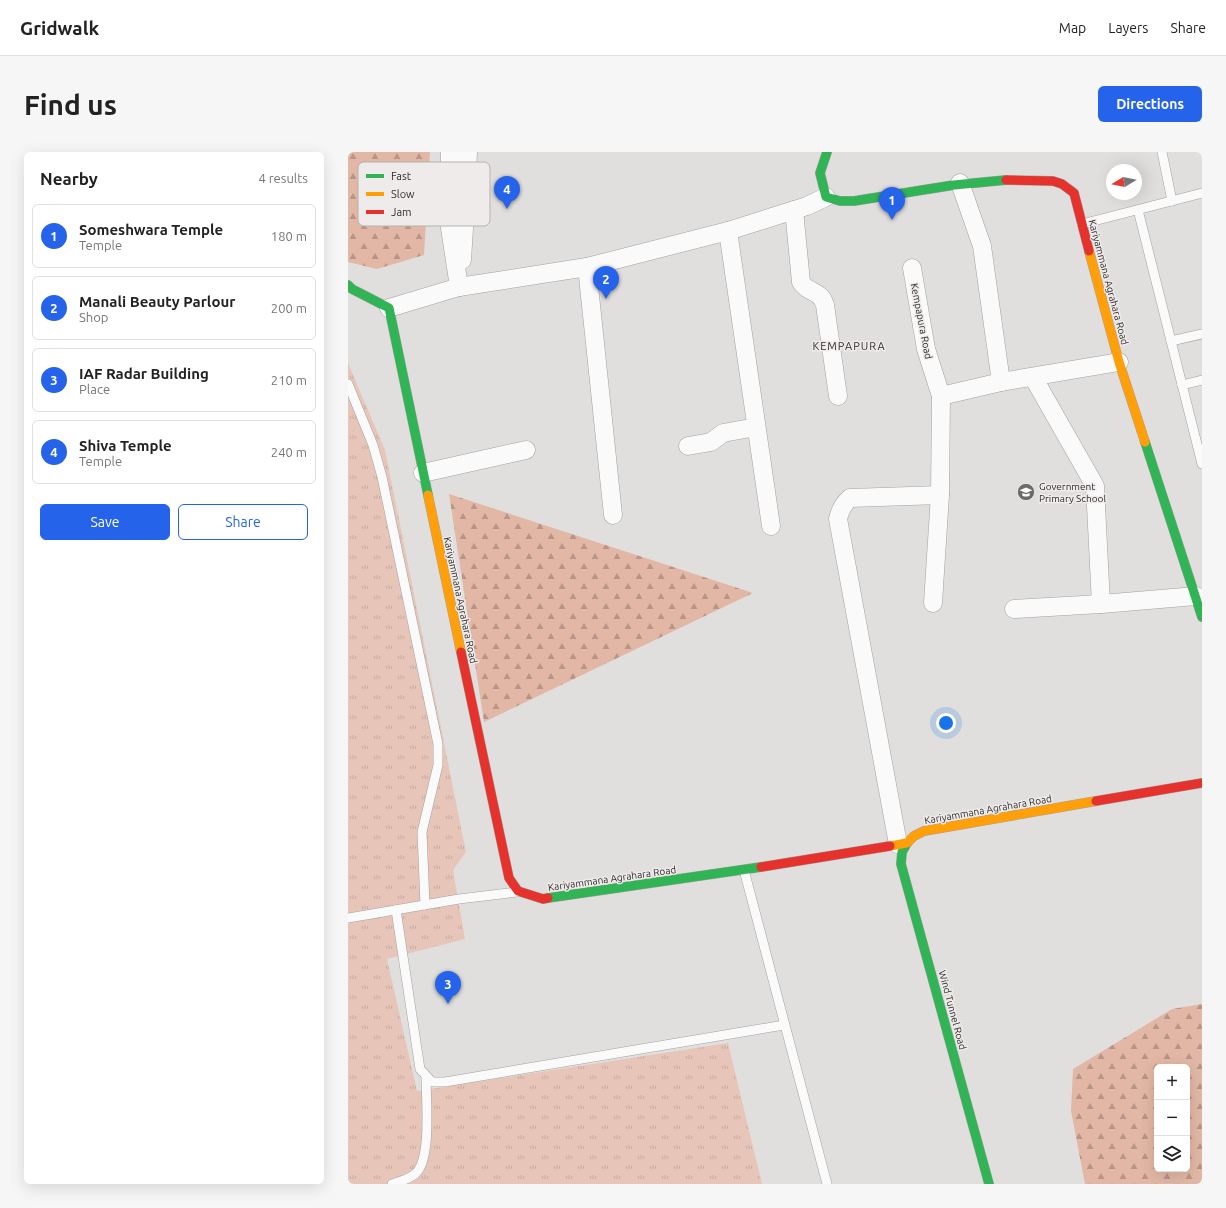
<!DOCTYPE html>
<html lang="en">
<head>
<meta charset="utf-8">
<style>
  :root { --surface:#fff; --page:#f6f6f6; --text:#222; --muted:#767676; --line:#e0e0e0; --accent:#2563eb }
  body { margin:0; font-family:Ubuntu,sans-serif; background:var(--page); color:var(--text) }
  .controls { position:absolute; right:12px; bottom:12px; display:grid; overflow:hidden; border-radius:6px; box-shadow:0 4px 16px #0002 }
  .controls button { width:36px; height:36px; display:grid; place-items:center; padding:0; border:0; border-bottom:1px solid var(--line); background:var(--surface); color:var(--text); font:20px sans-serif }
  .compass { position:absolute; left:758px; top:12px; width:36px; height:36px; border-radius:50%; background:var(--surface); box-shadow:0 4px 16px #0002; rotate:260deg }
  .you { position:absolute; left:598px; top:571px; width:14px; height:14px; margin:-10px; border:3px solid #fff; border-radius:50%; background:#1a73e8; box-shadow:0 0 0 6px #1a73e833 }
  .badge { display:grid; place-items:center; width:26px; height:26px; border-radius:50%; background:var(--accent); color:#fff; font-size:13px; font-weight:700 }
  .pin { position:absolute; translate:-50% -33px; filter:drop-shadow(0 1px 2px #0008) }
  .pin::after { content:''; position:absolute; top:21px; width:14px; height:12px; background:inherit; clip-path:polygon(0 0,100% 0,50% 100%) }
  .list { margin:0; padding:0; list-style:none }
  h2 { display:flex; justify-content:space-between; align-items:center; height:52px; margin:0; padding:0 16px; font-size:17px }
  h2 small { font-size:13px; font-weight:400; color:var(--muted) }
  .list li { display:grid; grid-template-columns:26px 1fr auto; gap:12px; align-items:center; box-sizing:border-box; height:64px; margin:0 8px 8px; padding:0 8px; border:1px solid var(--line); border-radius:6px }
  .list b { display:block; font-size:15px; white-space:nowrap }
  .list p { margin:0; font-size:13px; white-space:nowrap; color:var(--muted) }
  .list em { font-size:13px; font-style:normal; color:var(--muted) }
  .actions { display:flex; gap:8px; padding:12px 16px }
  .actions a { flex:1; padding:9px 0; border:1px solid var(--accent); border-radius:6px; text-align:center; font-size:14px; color:var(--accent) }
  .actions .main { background:var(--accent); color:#fff }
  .icon { flex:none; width:22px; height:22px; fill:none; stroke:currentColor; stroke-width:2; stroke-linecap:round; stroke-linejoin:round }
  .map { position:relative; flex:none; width:854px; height:1032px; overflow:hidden; border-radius:6px }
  header { display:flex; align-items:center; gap:24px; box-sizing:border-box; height:56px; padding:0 20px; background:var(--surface); border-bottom:1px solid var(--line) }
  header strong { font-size:19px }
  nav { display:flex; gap:22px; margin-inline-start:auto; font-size:14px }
  .intro { display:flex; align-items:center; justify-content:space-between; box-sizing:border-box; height:96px; padding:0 24px }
  h1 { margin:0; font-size:28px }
  .button { padding:10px 18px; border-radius:6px; background:var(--accent); color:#fff; font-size:14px; font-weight:700 }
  main { display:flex; gap:24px; padding:0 24px }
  aside { flex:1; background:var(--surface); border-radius:6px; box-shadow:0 4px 16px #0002 }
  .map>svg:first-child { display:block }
  .grass { fill:url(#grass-tufts) }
  .forest { fill:url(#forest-firs); fill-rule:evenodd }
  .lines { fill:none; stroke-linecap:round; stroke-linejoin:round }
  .lane-casing { stroke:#a3a1a0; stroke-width:10 }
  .street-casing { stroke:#a3a1a0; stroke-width:19 }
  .fast-casing { stroke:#a3a1a0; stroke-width:10 }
  .slow-casing { stroke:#a3a1a0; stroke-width:10 }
  .jam-casing { stroke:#a3a1a0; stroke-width:10 }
  .lane { stroke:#fafafa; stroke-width:9 }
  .street { stroke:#fafafa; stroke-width:18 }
  .fast { stroke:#30b455; stroke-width:9 }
  .slow { stroke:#ff9f0a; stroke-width:9 }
  .jam { stroke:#e5322d; stroke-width:9 }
  .labels { text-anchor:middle; stroke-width:3; stroke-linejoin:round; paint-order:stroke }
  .street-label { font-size:10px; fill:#2e2c2c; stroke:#efebea }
  .poi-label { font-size:10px; fill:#2e2c2c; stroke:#efebea; text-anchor:start }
  .neighbourhood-label { font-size:11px; letter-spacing:1px; fill:#2e2c2c; stroke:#efebea }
  .key { fill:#efebea; stroke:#b5b2b1; stroke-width:1 }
  .key-label { font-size:11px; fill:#2e2c2c }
</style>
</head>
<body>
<header>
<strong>Gridwalk</strong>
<nav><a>Map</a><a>Layers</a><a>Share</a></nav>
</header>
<div class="intro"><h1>Find us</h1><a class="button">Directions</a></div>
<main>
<aside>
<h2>Nearby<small>4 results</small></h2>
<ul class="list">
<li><span class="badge">1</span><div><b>Someshwara Temple</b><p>Temple</p></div><em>180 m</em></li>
<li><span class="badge">2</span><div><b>Manali Beauty Parlour</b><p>Shop</p></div><em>200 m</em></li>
<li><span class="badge">3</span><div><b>IAF Radar Building</b><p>Place</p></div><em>210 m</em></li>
<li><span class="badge">4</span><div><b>Shiva Temple</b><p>Temple</p></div><em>240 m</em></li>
</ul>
<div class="actions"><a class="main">Save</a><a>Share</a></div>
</aside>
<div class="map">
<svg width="854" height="1032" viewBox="0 0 854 1032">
  <defs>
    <pattern id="grass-tufts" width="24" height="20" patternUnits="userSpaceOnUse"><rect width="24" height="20" fill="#e7c6b9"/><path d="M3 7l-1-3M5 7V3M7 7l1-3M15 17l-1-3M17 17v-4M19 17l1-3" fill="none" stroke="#c6aa9f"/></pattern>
    <pattern id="forest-firs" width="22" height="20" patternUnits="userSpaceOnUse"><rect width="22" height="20" fill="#e2b7a5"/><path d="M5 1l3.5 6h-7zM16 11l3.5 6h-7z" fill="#b89587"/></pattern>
  </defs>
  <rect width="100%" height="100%" fill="#e1dfdd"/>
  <path class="grass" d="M0,211L37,298L118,700L105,718L117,787L39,807L69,939L380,891L414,1032H0Z"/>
  <g class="forest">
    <path d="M0,0H82L76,103L29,117L0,110Z"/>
    <path d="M101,342L405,441L136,570Z"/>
    <path d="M854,852V1032H737L723,959L725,917L824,857ZM809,915H839V1017H809Z"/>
  </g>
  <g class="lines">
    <defs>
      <g id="lane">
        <path d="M814,0L824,49"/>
        <path d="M790,58L854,312"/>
        <path d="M734,72L854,41"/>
        <path d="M823,189L854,182"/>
        <path d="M0,232L25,293L34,325L90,592V613L74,680L77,753"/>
        <path d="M834,233L854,228"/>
        <path d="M396,718L479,1032"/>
        <path d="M48,758L72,917L84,930H97L436,873"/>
        <path d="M0,766L111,747L169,740"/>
        <path d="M44,1032C51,1030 61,1027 67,1022C84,1008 78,947 78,925"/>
      </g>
      <g id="street">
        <path d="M102,0V76L111,135"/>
        <path d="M612,31L634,94L653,230"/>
        <path d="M446,58L453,130C460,142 472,137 477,153L490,244"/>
        <path d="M380,79L423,374"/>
        <path d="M114,108L116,76L120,0"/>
        <path d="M239,115L265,363"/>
        <path d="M564,116L578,197L593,244L592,343L585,451"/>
        <path d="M41,156L111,135L239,115L380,79L459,54L478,45"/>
        <path d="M685,225L747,334L753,452"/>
        <path d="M593,244L653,230L771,210"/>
        <path d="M340,294L363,290L375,281L408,275"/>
        <path d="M75,321L178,298"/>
        <path d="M666,457L753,452L848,444"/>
        <path d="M550,692L490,367C492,358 495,352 502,346L592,343"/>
      </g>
      <g id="fast">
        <path d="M479,0L472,21L478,45L492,49H506L606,33L658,28"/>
        <path d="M0,133L4,137L41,156L80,343"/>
        <path d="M797,290L854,465"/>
        <path d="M559,691L554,700L553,712L641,1032"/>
        <path d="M200,746L413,715"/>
      </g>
      <g id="slow">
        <path d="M741,99L771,210L797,290"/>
        <path d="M80,343L113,500"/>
        <path d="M542,694L559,691L566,684L576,679L748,649"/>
      </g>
      <g id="jam">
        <path d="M658,28L705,29L714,32L726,41L741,99"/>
        <path d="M113,500L161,726L170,739L195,747L200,746"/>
        <path d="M748,649L854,631"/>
        <path d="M413,715L542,694"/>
      </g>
    </defs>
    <use href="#lane" class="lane-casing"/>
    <use href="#street" class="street-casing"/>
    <use href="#fast" class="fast-casing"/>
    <use href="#slow" class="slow-casing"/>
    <use href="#jam" class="jam-casing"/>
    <use href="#lane" class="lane"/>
    <use href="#street" class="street"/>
    <use href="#fast" class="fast"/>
    <use href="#slow" class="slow"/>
    <use href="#jam" class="jam"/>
  </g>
  <defs>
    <symbol id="school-disc" viewBox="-11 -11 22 22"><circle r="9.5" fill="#6d6b6a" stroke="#efebea"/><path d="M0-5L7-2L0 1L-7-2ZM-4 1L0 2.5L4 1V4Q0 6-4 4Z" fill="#fff"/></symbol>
  </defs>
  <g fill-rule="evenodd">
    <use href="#school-disc" x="668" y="330" width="20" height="20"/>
  </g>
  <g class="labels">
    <g class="street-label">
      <text transform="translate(761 130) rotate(75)" y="4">Kariyammana Agrahara Road</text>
      <text transform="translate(574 169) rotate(79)" y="4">Kempapura Road</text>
      <text transform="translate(113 448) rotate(78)" y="4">Kariyammana Agrahara Road</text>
      <text transform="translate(640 657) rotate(-10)" y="4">Kariyammana Agrahara Road</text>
      <text transform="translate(264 726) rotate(-8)" y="4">Kariyammana Agrahara Road</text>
      <text transform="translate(605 858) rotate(75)" y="4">Wind Tunnel Road</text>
    </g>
    <g class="poi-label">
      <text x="691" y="338">Government<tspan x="691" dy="12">Primary School</tspan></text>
    </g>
    <g class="neighbourhood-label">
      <text x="501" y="198">KEMPAPURA</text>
    </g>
  </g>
  <rect x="10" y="10" width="132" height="64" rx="6" class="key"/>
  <rect x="18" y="22" width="18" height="4" fill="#30b455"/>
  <rect x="18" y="40" width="18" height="4" fill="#ff9f0a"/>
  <rect x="18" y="58" width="18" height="4" fill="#e5322d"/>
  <g class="key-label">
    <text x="43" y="28">Fast</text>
    <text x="43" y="46">Slow</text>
    <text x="43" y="64">Jam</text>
  </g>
</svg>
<div class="controls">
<button>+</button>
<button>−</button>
<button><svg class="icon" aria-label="layers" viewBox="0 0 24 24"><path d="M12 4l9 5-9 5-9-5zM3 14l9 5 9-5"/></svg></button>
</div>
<svg class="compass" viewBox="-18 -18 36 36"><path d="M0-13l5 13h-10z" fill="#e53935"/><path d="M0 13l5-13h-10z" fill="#767676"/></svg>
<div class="you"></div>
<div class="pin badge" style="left:544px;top:68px">1</div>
<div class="pin badge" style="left:258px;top:147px">2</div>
<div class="pin badge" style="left:100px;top:852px">3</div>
<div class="pin badge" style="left:159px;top:57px">4</div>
</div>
</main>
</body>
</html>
